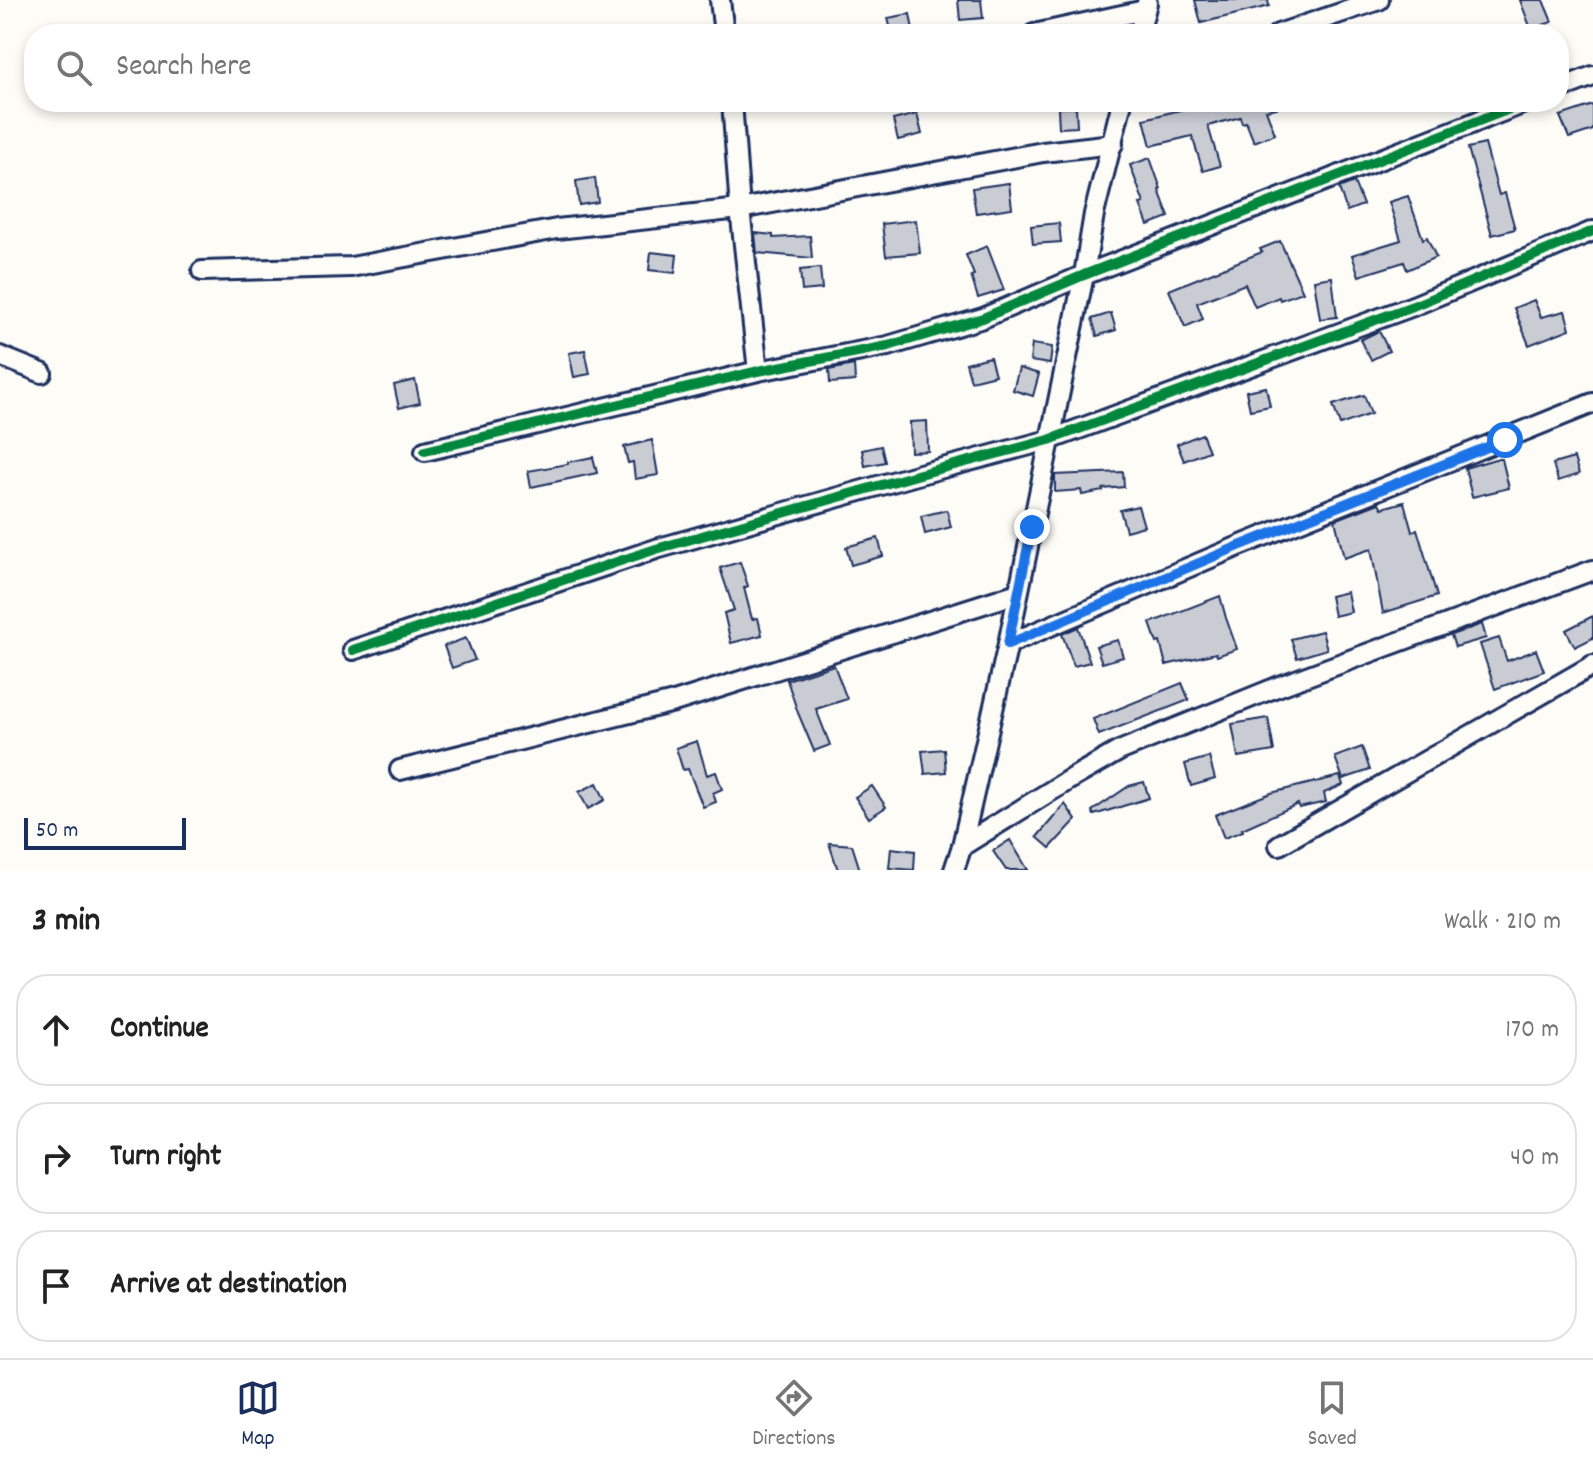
<!DOCTYPE html>
<html lang="en">
<head>
<meta charset="utf-8">
<style>
  :root { --surface:#fff; --page:#f6f6f6; --text:#222; --muted:#767676; --line:#e0e0e0; --accent:#1b2f5e }
  body { margin:0; font-family:Dekko,sans-serif; background:var(--page); color:var(--text) }
  .scale { position:absolute; left:24px; bottom:20px; width:162px; box-sizing:border-box; padding-left:8px; border:4px solid #1b2f5e; border-top:0; font-size:22px; line-height:28px; white-space:nowrap; color:#1b2f5e; -webkit-text-stroke:6px #fdfcf7; paint-order:stroke }
  .stop { position:absolute; width:24px; height:24px; margin:-18px; border:6px solid #1a73e8; border-radius:50%; background:#fff }
  .stop.end { background:#1a73e8; border-color:#fff; box-shadow:0 2px 8px #0008 }
  .list { margin:0; padding:0; list-style:none }
  h2 { display:flex; justify-content:space-between; align-items:center; height:104px; margin:0; padding:0 32px; font-size:34px }
  h2 small { font-size:26px; font-weight:400; color:var(--muted) }
  .list li { display:grid; grid-template-columns:52px 1fr auto; gap:24px; align-items:center; box-sizing:border-box; height:112px; margin:0 16px 16px; padding:0 16px; border:2px solid var(--line); border-radius:32px }
  .list b { display:block; font-size:30px; white-space:nowrap }
  .list em { font-size:26px; font-style:normal; color:var(--muted) }
  .icon { flex:none; width:44px; height:44px; fill:none; stroke:currentColor; stroke-width:2; stroke-linecap:round; stroke-linejoin:round }
  .map { position:relative; flex:none; width:1593px; height:870px; overflow:hidden }
  .search { position:absolute; background:var(--surface); box-shadow:0 4px 12px #0003; left:24px; right:24px; top:24px; height:88px; display:flex; align-items:center; gap:20px; box-sizing:border-box; padding:0 28px; border-radius:32px; color:var(--muted); font-size:30px }
  .sheet { height:488px; background:var(--surface) }
  nav { display:flex; justify-content:space-around; align-items:center; box-sizing:border-box; height:112px; border-top:2px solid var(--line); background:var(--surface); font-size:22px; color:var(--muted) }
  nav a { display:grid; justify-items:center; gap:4px }
  nav .on { color:var(--accent) }
  .map>svg:first-child { display:block }
  .building { fill:#c9ccd3; stroke:#1b2f5e; stroke-width:2 }
  .lines { fill:none; stroke-linecap:round; stroke-linejoin:round }
  .minor-casing { stroke:#1b2f5e; stroke-width:24 }
  .minor { stroke:#fdfcf7; stroke-width:18 }
  .cycleway-casing { stroke:#fdfcf7; stroke-width:15 }
  .cycleway { stroke:#00873e; stroke-width:10 }
  .route { stroke:#1a73e8; stroke-width:10 }
</style>
</head>
<body>
<div class="map">
<svg width="1593" height="870" viewBox="0 0 1593 870">
  <rect width="100%" height="100%" fill="#fdfcf7"/>
  <filter id="ink" filterUnits="userSpaceOnUse"><feTurbulence type="fractalNoise" baseFrequency=".0125" numOctaves="2"/><feDisplacementMap in="SourceGraphic" scale="16" xChannelSelector="R" yChannelSelector="G"/><feConvolveMatrix kernelMatrix="1 2 1 2 8 2 1 2 1" color-interpolation-filters="sRGB"/></filter>
  <g filter="url(#ink)">
    <g class="building">
      <path d="M958,0H981L983,18L960,20Z"/>
      <path d="M1195,0H1268L1269,6L1201,23Z"/>
      <path d="M1520,0H1543L1552,22L1531,29Z"/>
      <path d="M910,14L913,30L892,34L888,18Z"/>
      <path d="M1212,102H1276L1277,108L1266,110L1275,134L1254,142L1246,122L1242,123L1240,117L1208,126L1220,166L1203,171L1192,136L1151,146L1144,119Z"/>
      <path d="M1593,105V130L1569,138L1560,116Z"/>
      <path d="M1076,107L1077,127L1059,128L1058,108Z"/>
      <path d="M917,114L922,134L898,140L893,120Z"/>
      <path d="M1485,144L1499,195L1505,193L1515,229L1492,235L1468,148Z"/>
      <path d="M1150,158L1161,189L1159,190L1169,217L1148,225L1140,204L1144,203L1130,165Z"/>
      <path d="M595,178L598,202L579,205L576,181Z"/>
      <path d="M1354,182L1363,205L1347,211L1339,188Z"/>
      <path d="M1009,183L1012,208L976,213L972,188Z"/>
      <path d="M1408,196L1423,239L1427,237L1436,257L1407,270L1404,262L1359,276L1352,255L1401,240L1389,202Z"/>
      <path d="M916,220L920,253L886,256L882,224Z"/>
      <path d="M1059,223L1061,242L1033,244L1031,226Z"/>
      <path d="M755,233L773,235V238L810,236L812,258L757,253Z"/>
      <path d="M1280,241L1303,292L1280,300L1279,297L1255,307L1245,284L1197,303L1203,319L1185,327L1169,290L1262,252L1260,249Z"/>
      <path d="M987,246L1004,290L978,298L971,276L974,275L966,255Z"/>
      <path d="M651,252L677,255L675,273L649,270Z"/>
      <path d="M820,268L822,289L802,291L800,270Z"/>
      <path d="M1332,277L1337,317L1320,319L1314,280Z"/>
      <path d="M1534,300L1541,317L1565,311L1570,329L1529,345L1514,308Z"/>
      <path d="M1111,313L1116,330L1097,336L1092,319Z"/>
      <path d="M1379,331L1389,351L1371,360L1360,340Z"/>
      <path d="M1032,344L1052,347L1050,364L1030,361Z"/>
      <path d="M585,350L590,374L574,377L569,353Z"/>
      <path d="M990,357L995,375L971,381L966,363Z"/>
      <path d="M854,365L855,381L830,383L829,370Z"/>
      <path d="M1019,368L1039,374L1033,396L1013,390Z"/>
      <path d="M415,380L420,403L399,408L394,385Z"/>
      <path d="M1266,387L1270,406L1250,410L1246,391Z"/>
      <path d="M1364,395L1371,414L1340,425L1333,405Z"/>
      <path d="M927,421L928,451L911,452L910,422Z"/>
      <path d="M1202,434L1209,451L1184,461L1177,444Z"/>
      <path d="M652,440L658,475L635,479L633,462L628,463L624,447Z"/>
      <path d="M881,446L885,462L865,466L862,450Z"/>
      <path d="M593,457L597,473L531,487L528,471L568,464V462Z"/>
      <path d="M1574,458L1579,474L1558,481L1553,464Z"/>
      <path d="M1495,459H1502L1509,488L1472,497L1465,468Z"/>
      <path d="M1123,472L1124,487L1103,489V491L1082,495L1081,490L1055,492V475Z"/>
      <path d="M1404,502L1412,532L1417,529L1437,596L1383,613L1371,549L1344,558L1335,520L1379,503L1382,508Z"/>
      <path d="M1138,506L1144,526L1126,531L1120,510Z"/>
      <path d="M947,510L951,527L925,534L921,516Z"/>
      <path d="M878,538L883,556L851,565L846,547Z"/>
      <path d="M740,562L748,586L744,588L752,619L758,618L762,635L731,643L724,613L734,610L720,568Z"/>
      <path d="M1347,592L1351,612L1334,616L1330,596Z"/>
      <path d="M1220,596L1226,618L1237,649L1217,656L1216,653L1166,665L1160,642L1157,643L1150,623Z"/>
      <path d="M1593,616V638L1575,647L1566,630Z"/>
      <path d="M1482,624L1486,638L1455,647L1451,635Z"/>
      <path d="M1078,627L1090,662L1074,666L1062,634Z"/>
      <path d="M1322,631L1327,649L1297,658L1291,639Z"/>
      <path d="M466,638L475,660L452,668L444,646Z"/>
      <path d="M1499,638L1507,661L1536,650L1544,671L1495,689L1480,644Z"/>
      <path d="M1118,640L1123,657L1102,663L1096,646Z"/>
      <path d="M834,665L847,699L816,709L830,745L814,751L798,713L787,680Z"/>
      <path d="M1182,683L1189,700L1099,735L1093,719Z"/>
      <path d="M1268,718L1274,751L1238,757L1232,724Z"/>
      <path d="M697,741L707,775L716,772L722,789L713,793L716,802L703,807L688,769L683,770L676,748Z"/>
      <path d="M1362,747L1370,770L1343,779L1335,757Z"/>
      <path d="M944,749L946,772L925,774L922,751Z"/>
      <path d="M1209,757L1215,779L1191,786L1185,764Z"/>
      <path d="M1340,776L1343,785L1324,793L1326,802L1299,808L1298,804L1242,829L1243,831L1224,838L1215,815L1271,793Z"/>
      <path d="M1144,782L1149,798L1094,815L1092,811L1129,786Z"/>
      <path d="M597,783L605,800L588,809L579,792Z"/>
      <path d="M872,786L886,807L869,818L855,797Z"/>
      <path d="M1065,804L1076,820L1050,848L1037,837Z"/>
      <path d="M1010,840L1028,870H1006L993,851Z"/>
      <path d="M829,843L852,845L860,870H838Z"/>
      <path d="M891,848L915,851L914,870L889,868Z"/>
    </g>
    <g class="lines">
      <defs>
        <g id="minor">
          <path d="M720,0L724,34"/>
          <path d="M1034,34L1145,10"/>
          <path d="M1139,34L1147,3"/>
          <path d="M1278,34L1379,0"/>
          <path d="M1559,89L1593,76"/>
          <path d="M732,102L740,209L758,371"/>
          <path d="M202,271L351,267L557,229L740,209L1043,152L1113,144"/>
          <path d="M0,356L42,373"/>
          <path d="M425,451L758,371L888,346L983,318L1084,275L1527,102"/>
          <path d="M1008,644L1239,546L1593,403"/>
          <path d="M353,650L656,549L920,474L1049,440L1413,306L1593,231"/>
          <path d="M400,770L674,702L1018,593"/>
          <path d="M1279,845L1593,665"/>
          <path d="M962,846L1067,781L1119,751L1277,687L1593,570"/>
          <path d="M954,870L962,846L1008,644L1084,275L1094,214L1122,102"/>
        </g>
      </defs>
      <use href="#minor" class="minor-casing"/>
      <use href="#minor" class="minor"/>
      <defs>
        <g id="cycleway">
          <path d="M425,451L758,371L888,346L983,318L1084,275L1527,102"/>
          <path d="M353,650L656,549L920,474L1049,440L1413,306L1593,231"/>
        </g>
      </defs>
      <use href="#cycleway" class="cycleway-casing"/>
      <use href="#cycleway" class="cycleway"/>
    </g>
  </g>
  <g class="lines" filter="url(#ink)">
    <path class="route" d="M1032,527L1008,644L1239,546L1505,440"/>
  </g>
</svg>
<div class="scale">50 m</div>
<div class="stop" style="left:1505px;top:440px"></div>
<div class="stop end" style="left:1032px;top:527px"></div>
<div class="search"><svg class="icon" aria-label="search" viewBox="0 0 24 24"><circle cx="10" cy="10" r="6"/><path d="M15 15l6 6"/></svg>Search here</div>
</div>
<section class="sheet">
<h2>3 min<small>Walk · 210 m</small></h2>
<ul class="list">
<li><svg class="icon" aria-label="ahead" viewBox="0 0 24 24"><path d="M12 20V5M6 11l6-6 6 6"/></svg><div><b>Continue</b></div><em>170 m</em></li>
<li><svg class="icon" aria-label="right" viewBox="0 0 24 24"><path d="M7 20v-9h11M14 6l5 5-5 5"/></svg><div><b>Turn right</b></div><em>40 m</em></li>
<li><svg class="icon" aria-label="arrive" viewBox="0 0 24 24"><path d="M6 21V4h12l-3 4 3 4H6"/></svg><div><b>Arrive at destination</b></div></li>
</ul>
</section>
<nav>
<a class="on"><svg class="icon" aria-label="map" viewBox="0 0 24 24"><path d="M3 6l6-2 6 2 6-2v14l-6 2-6-2-6 2zM9 4v14M15 6v14"/></svg>Map</a>
<a><svg class="icon" aria-label="directions" viewBox="0 0 24 24"><path d="M12 3l9 9-9 9-9-9zM9 14v-3h6M13 9l2 2-2 2"/></svg>Directions</a>
<a><svg class="icon" aria-label="saved" viewBox="0 0 24 24"><path d="M7 4h10v16l-5-4-5 4z"/></svg>Saved</a>
</nav>
</body>
</html>
